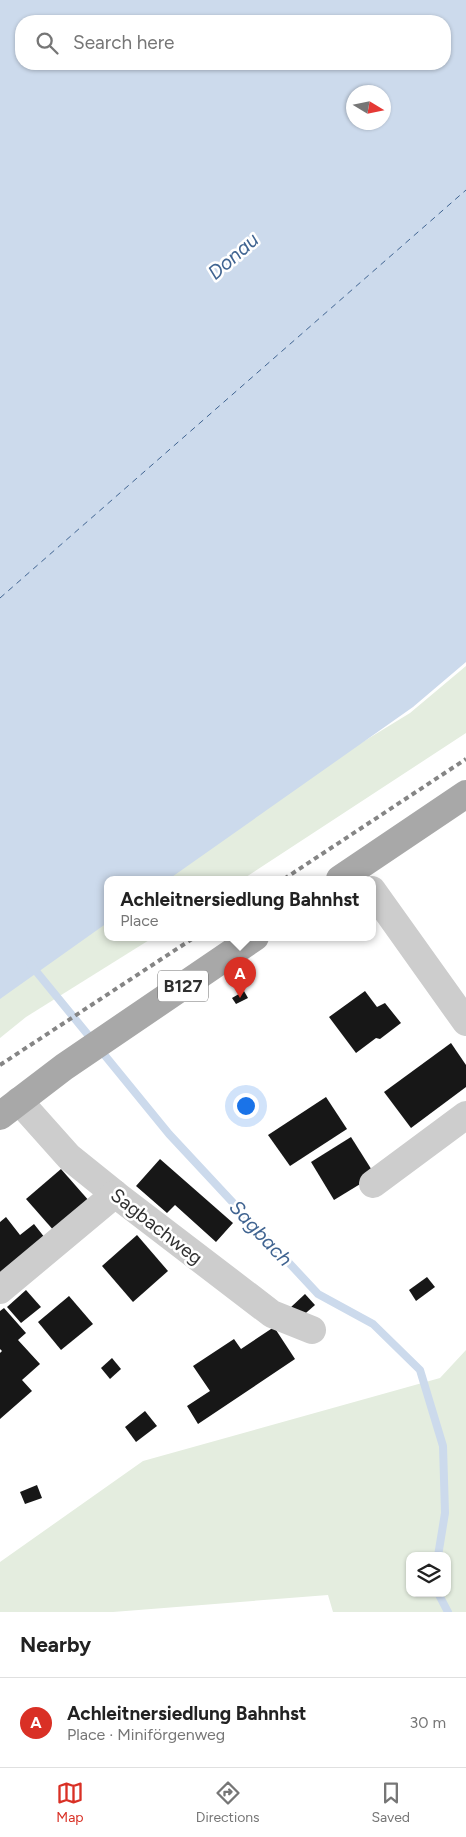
<!DOCTYPE html>
<html lang="en">
<head>
<meta charset="utf-8">
<style>
  :root { --surface:#fff; --page:#f6f6f6; --text:#222; --muted:#767676; --line:#e0e0e0; --accent:#d93025 }
  body { margin:0; font-family:Figtree,sans-serif; background:var(--page); color:var(--text) }
  .controls { position:absolute; right:15px; bottom:15px; display:grid; overflow:hidden; border-radius:10px; box-shadow:0 1px 4px #0004 }
  .controls button { width:45px; height:45px; display:grid; place-items:center; padding:0; border:0; border-bottom:1px solid var(--line); background:var(--surface); color:var(--text); font:25px sans-serif }
  .compass { position:absolute; left:346px; top:85px; width:45px; height:45px; border-radius:50%; background:var(--surface); box-shadow:0 1px 4px #0004; rotate:100deg }
  .you { position:absolute; left:245px; top:1105px; width:18px; height:18px; margin:-12px; border:4px solid #fff; border-radius:50%; background:#1a73e8; box-shadow:0 0 0 8px #1a73e833 }
  .badge { display:grid; place-items:center; width:32px; height:32px; border-radius:50%; background:var(--accent); color:#fff; font-size:16px; font-weight:700 }
  .pin { position:absolute; translate:-50% -41px; filter:drop-shadow(0 1px 2px #0008) }
  .pin::after { content:''; position:absolute; top:26px; width:18px; height:15px; background:inherit; clip-path:polygon(0 0,100% 0,50% 100%) }
  .popup { position:absolute; left:104px; top:876px; width:272px; height:65px; box-sizing:border-box; display:grid; place-content:center; border-radius:10px; background:var(--surface); filter:drop-shadow(0 1px 4px #0005); font-size:16px; white-space:nowrap; color:var(--muted) }
  .popup b { font-size:19px; color:var(--text) }
  .popup::after { content:''; position:absolute; left:50%; top:100%; margin-left:-10px; border:10px solid transparent; border-top-color:var(--surface) }
  .list { margin:0; padding:0; list-style:none }
  h2 { display:flex; justify-content:space-between; align-items:center; height:65px; margin:0; padding:0 20px; font-size:21px }
  h2 small { font-size:16px; font-weight:400; color:var(--muted) }
  .list li { display:grid; grid-template-columns:32px 1fr auto; gap:15px; align-items:center; box-sizing:border-box; height:90px; padding:0 20px; border-top:1px solid var(--line) }
  .list b { display:block; font-size:19px; white-space:nowrap }
  .list p { margin:0; font-size:16px; white-space:nowrap; color:var(--muted) }
  .list em { font-size:16px; font-style:normal; color:var(--muted) }
  .icon { flex:none; width:28px; height:28px; fill:none; stroke:currentColor; stroke-width:2; stroke-linecap:round; stroke-linejoin:round }
  .map { position:relative; flex:none; width:466px; height:1612px; overflow:hidden }
  .search { position:absolute; background:var(--surface); box-shadow:0 1px 4px #0004; left:15px; right:15px; top:15px; height:55px; display:flex; align-items:center; gap:12px; box-sizing:border-box; padding:0 18px; border-radius:20px; color:var(--muted); font-size:19px }
  .sheet { height:155px; background:var(--surface) }
  nav { display:flex; justify-content:space-around; align-items:center; box-sizing:border-box; height:70px; border-top:1px solid var(--line); background:var(--surface); font-size:14px; color:var(--muted) }
  nav a { display:grid; justify-items:center; gap:2px }
  nav .on { color:var(--accent) }
  .map>svg:first-child { display:block }
  .green { fill:#e4eddf; fill-rule:evenodd }
  .water { fill:#ccdaec; fill-rule:evenodd }
  .lines { fill:none; stroke-linecap:round; stroke-linejoin:round }
  .stream { stroke:#ccdaec; stroke-width:8 }
  .ferry { stroke:#406491; stroke-width:1; stroke-dasharray:6 5; stroke-linecap:butt }
  .building { fill:#171717 }
  .minor { stroke:#cdcdcd; stroke-width:28 }
  .major { stroke:#a8a8a8; stroke-width:28 }
  .rail { stroke:#858585; stroke-width:4; stroke-dasharray:5 4; stroke-linecap:butt }
  .labels { text-anchor:middle; stroke-width:5; stroke-linejoin:round; paint-order:stroke }
  .shield { fill:#fff; stroke:#6e6e6e; stroke-width:1 }
  .shield-label { font-size:18px; font-weight:bold; fill:#303030 }
  .street-label { font-size:19px; fill:#303030; stroke:#fff }
  .water-label { font-size:20px; font-style:italic; fill:#406491; stroke:#fff }
</style>
</head>
<body>
<div class="map">
<svg width="466" height="1612" viewBox="0 0 466 1612">
  <rect width="100%" height="100%" fill="#fff"/>
  <g class="green">
    <path d="M466,666V733L243,879H139L410,713Z"/>
    <path d="M107,897L108,937H154L26,1017L0,1038V937Z"/>
    <path d="M466,1350V1612H333L328,1595L113,1612H0V1562L143,1461L440,1378ZM410,1556H447V1593H410Z"/>
  </g>
  <path class="water" d="M0,0H466V662L413,707L169,879H108L107,923L0,999ZM21,21H445V64H21ZM354,92H384V122H354Z"/>
  <g class="lines">
    <g class="stream">
      <path d="M31,965L169,1134L318,1294L373,1324L420,1370L443,1446L445,1513L438,1556"/>
      <path d="M438,1593L448,1612"/>
    </g>
    <path class="ferry" d="M0,598L466,190"/>
  </g>
  <g class="building">
    <path d="M244,991L248,998L236,1004L232,998Z"/>
    <path d="M365,991L377,1007L385,1003L401,1023L380,1039L376,1038L356,1053L329,1017Z"/>
    <path d="M451,1043L466,1065V1087L411,1128L384,1092Z"/>
    <path d="M326,1097L347,1129L290,1166L268,1135Z"/>
    <path d="M351,1137L375,1175L334,1200L311,1162Z"/>
    <path d="M160,1159L233,1223L216,1242L175,1205L167,1213L136,1186Z"/>
    <path d="M61,1169L90,1202L55,1232L26,1199Z"/>
    <path d="M6,1217L20,1235L34,1224L49,1243L0,1276V1222Z"/>
    <path d="M137,1235L168,1271L133,1302L102,1266Z"/>
    <path d="M427,1277L435,1287L416,1301L409,1290Z"/>
    <path d="M26,1290L41,1307L21,1323L7,1307Z"/>
    <path d="M305,1294L315,1305L299,1319L290,1308Z"/>
    <path d="M69,1296L93,1324L61,1350L38,1322Z"/>
    <path d="M4,1308L26,1333L18,1340L40,1364L22,1380L32,1391L0,1419V1353L2,1351L0,1349V1311Z"/>
    <path d="M274,1327L295,1359L198,1424L187,1406L210,1391L193,1366L234,1339L241,1349Z"/>
    <path d="M112,1358L121,1369L110,1379L101,1368Z"/>
    <path d="M145,1411L157,1426L136,1442L125,1427Z"/>
    <path d="M37,1485L42,1498L25,1504L20,1492Z"/>
  </g>
  <g class="lines">
    <g class="minor">
      <path d="M372,890L466,1022"/>
      <path d="M19,1101L69,1157L115,1194L272,1314L312,1330"/>
      <path d="M373,1184L466,1115"/>
      <path d="M0,1290L115,1194"/>
    </g>
    <g class="major">
      <path d="M340,879L466,794"/>
      <path d="M0,1116L64,1067L255,937"/>
    </g>
    <g class="rail">
      <path d="M284,879L466,759"/>
      <path d="M0,1065L195,937"/>
    </g>
  </g>
  <g class="labels">
    <rect class="shield" x="158" y="970.5" width="50" height="31" rx="4"/>
    <g class="shield-label">
      <text x="183" y="992">B127</text>
    </g>
    <g class="street-label">
      <text transform="translate(157 1226) rotate(38)" y="7">Sagbachweg</text>
    </g>
    <g class="water-label">
      <text transform="translate(233 256) rotate(-41)" y="7">Donau</text>
      <text transform="translate(261 1233) rotate(47)" y="7">Sagbach</text>
    </g>
  </g>
</svg>
<div class="controls">
<button><svg class="icon" aria-label="layers" viewBox="0 0 24 24"><path d="M12 4l9 5-9 5-9-5zM3 14l9 5 9-5"/></svg></button>
</div>
<svg class="compass" viewBox="-18 -18 36 36"><path d="M0-13l5 13h-10z" fill="#e53935"/><path d="M0 13l5-13h-10z" fill="#767676"/></svg>
<div class="you"></div>
<div class="pin badge" style="left:240px;top:998px">A</div>
<div class="popup"><b>Achleitnersiedlung Bahnhst</b>Place</div>
<div class="search"><svg class="icon" aria-label="search" viewBox="0 0 24 24"><circle cx="10" cy="10" r="6"/><path d="M15 15l6 6"/></svg>Search here</div>
</div>
<section class="sheet">
<h2>Nearby<small></small></h2>
<ul class="list">
<li><span class="badge">A</span><div><b>Achleitnersiedlung Bahnhst</b><p>Place · Miniförgenweg</p></div><em>30 m</em></li>
</ul>
</section>
<nav>
<a class="on"><svg class="icon" aria-label="map" viewBox="0 0 24 24"><path d="M3 6l6-2 6 2 6-2v14l-6 2-6-2-6 2zM9 4v14M15 6v14"/></svg>Map</a>
<a><svg class="icon" aria-label="directions" viewBox="0 0 24 24"><path d="M12 3l9 9-9 9-9-9zM9 14v-3h6M13 9l2 2-2 2"/></svg>Directions</a>
<a><svg class="icon" aria-label="saved" viewBox="0 0 24 24"><path d="M7 4h10v16l-5-4-5 4z"/></svg>Saved</a>
</nav>
</body>
</html>
